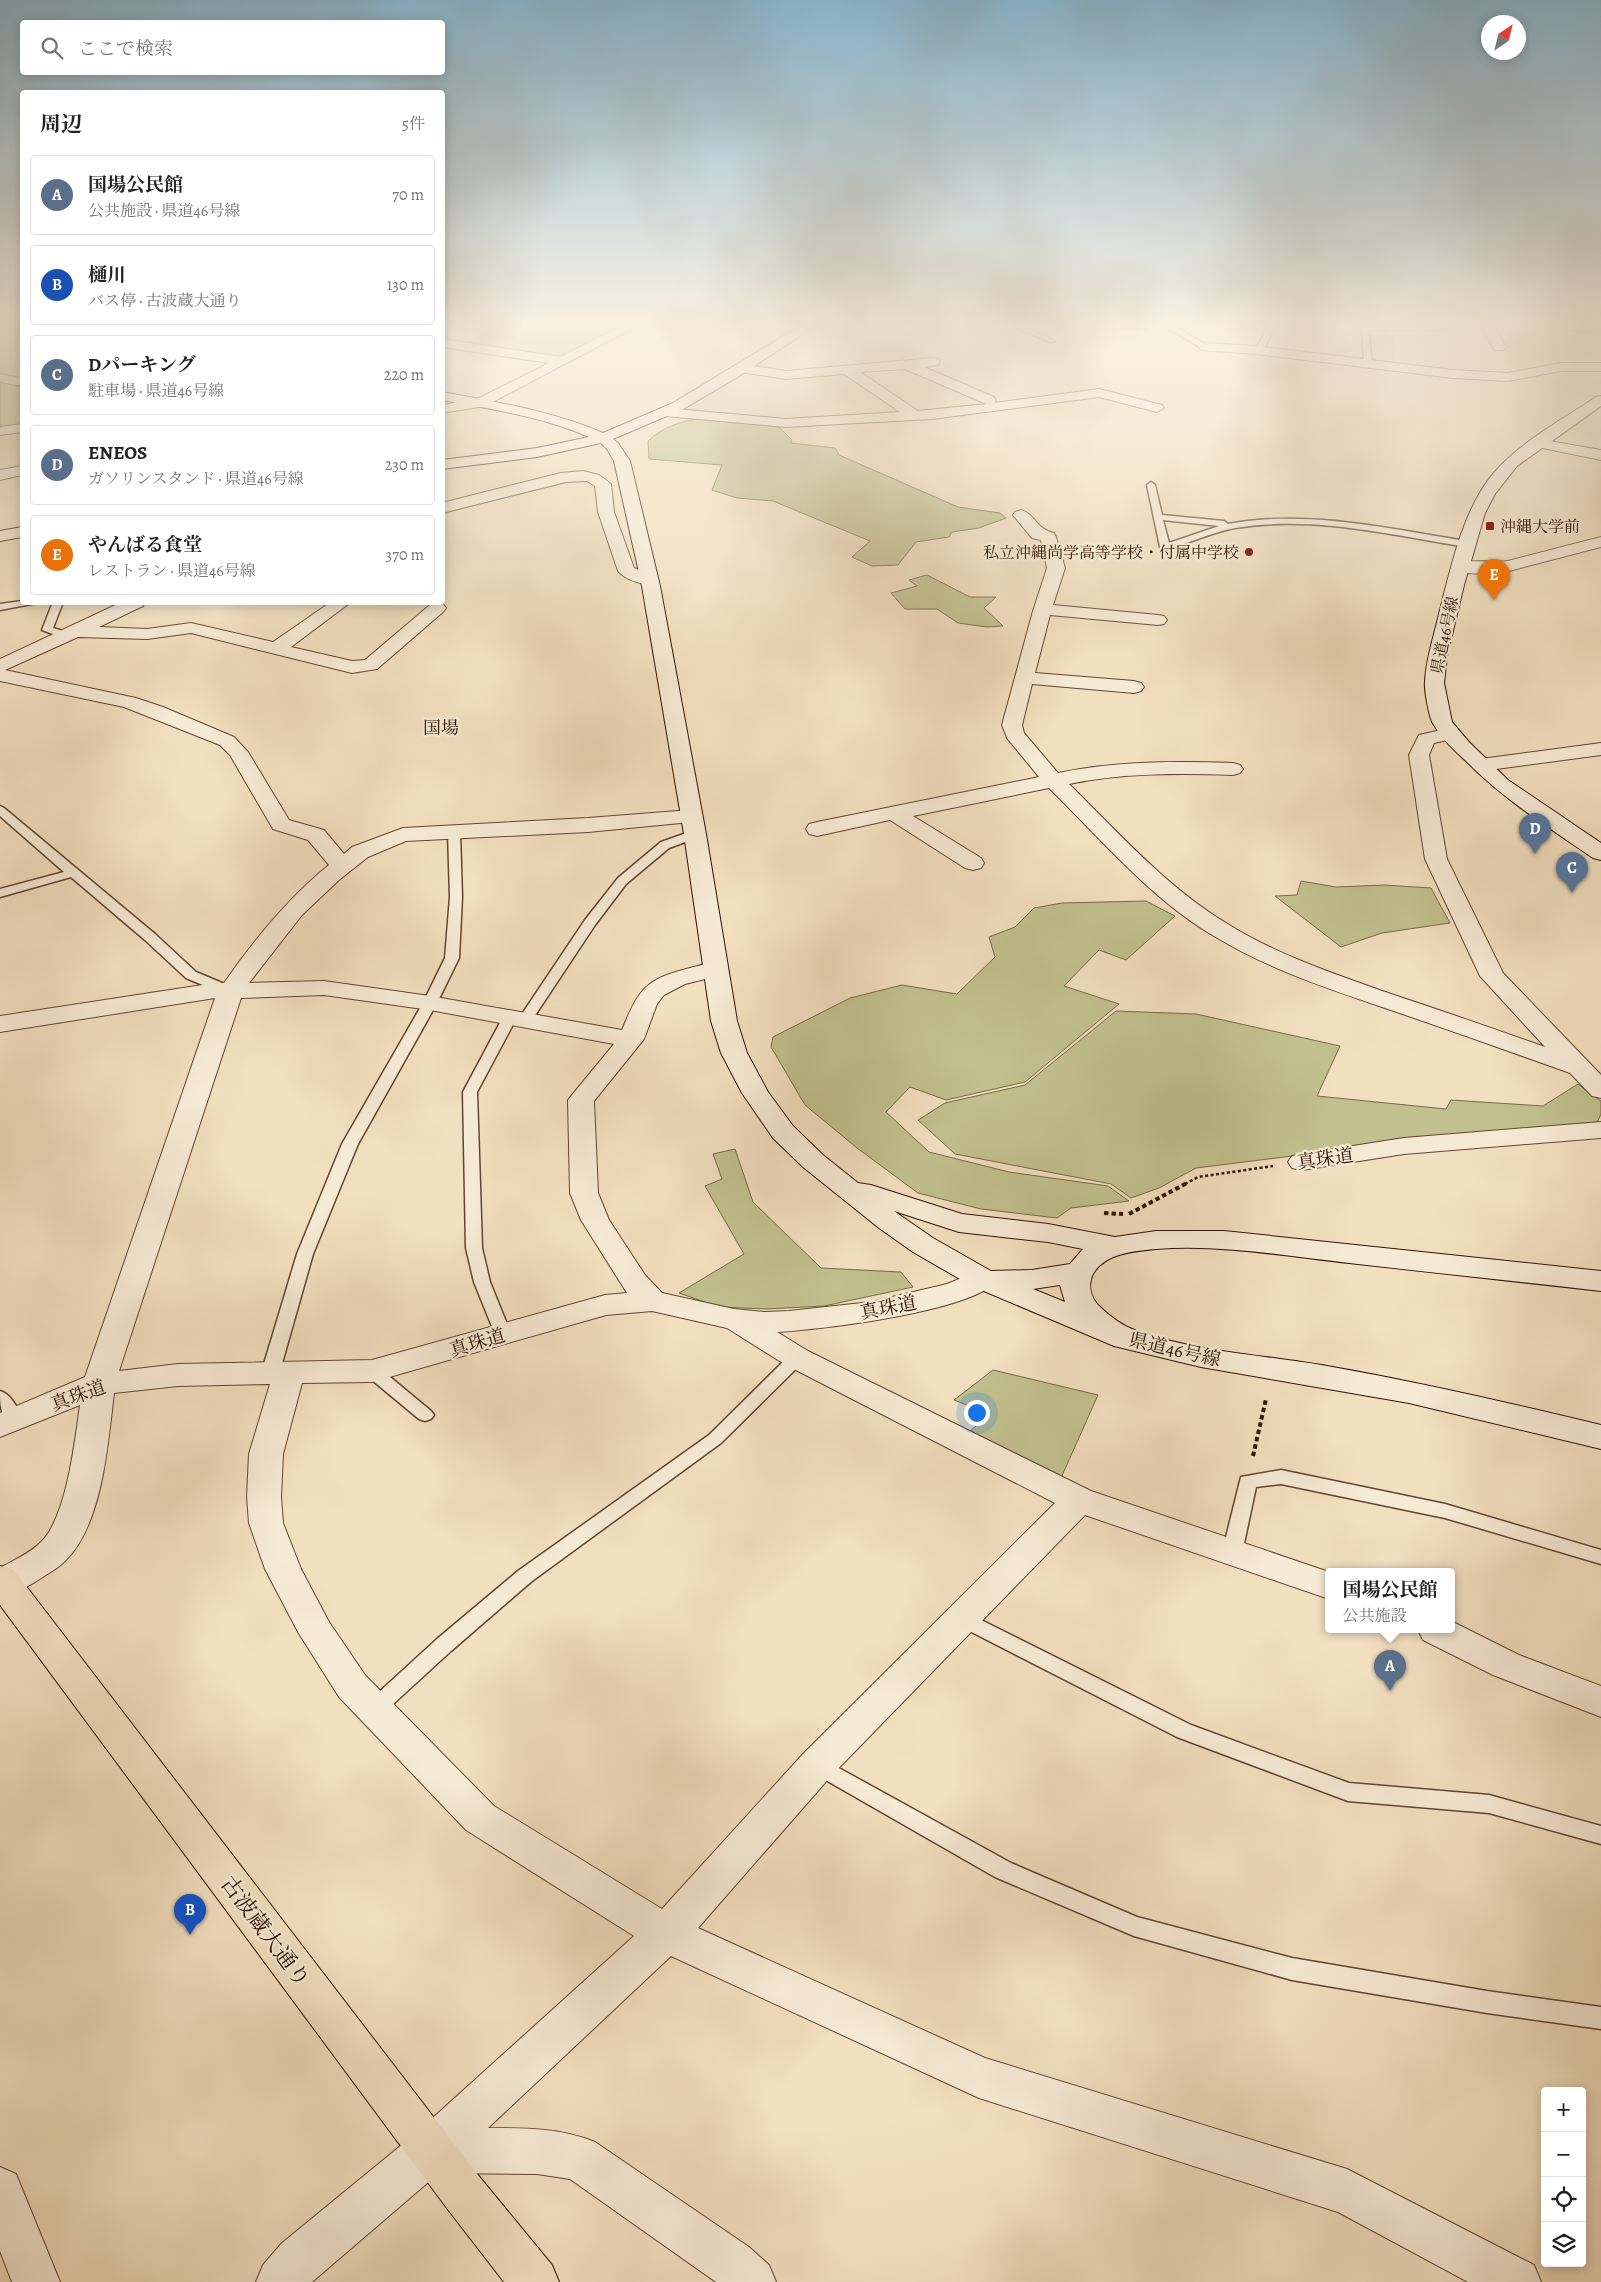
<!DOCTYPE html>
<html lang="ja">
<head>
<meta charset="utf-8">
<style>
  :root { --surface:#fff; --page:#f6f6f6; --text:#222; --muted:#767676; --line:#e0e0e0; --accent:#2563eb }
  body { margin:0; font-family:Alegreya,"Noto Serif JP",serif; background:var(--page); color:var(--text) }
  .controls { position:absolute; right:15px; bottom:15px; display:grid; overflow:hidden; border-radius:5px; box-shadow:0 2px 12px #0003 }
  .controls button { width:45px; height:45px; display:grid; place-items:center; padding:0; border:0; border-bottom:1px solid var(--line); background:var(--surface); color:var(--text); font:25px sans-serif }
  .compass { position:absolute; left:1481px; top:15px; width:45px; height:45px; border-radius:50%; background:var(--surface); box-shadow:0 2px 12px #0003; rotate:35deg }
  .you { position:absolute; left:976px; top:1412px; width:18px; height:18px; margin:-12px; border:4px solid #fff; border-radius:50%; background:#1a73e8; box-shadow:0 0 0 8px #1a73e833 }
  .badge { display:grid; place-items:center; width:32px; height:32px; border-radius:50%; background:var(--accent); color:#fff; font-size:16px; font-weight:700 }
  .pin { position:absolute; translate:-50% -41px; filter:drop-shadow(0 1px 2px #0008) }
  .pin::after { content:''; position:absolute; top:26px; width:18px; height:15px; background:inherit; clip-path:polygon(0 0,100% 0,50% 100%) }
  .popup { position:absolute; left:1325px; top:1568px; width:130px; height:65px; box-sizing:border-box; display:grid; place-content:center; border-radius:5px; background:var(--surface); filter:drop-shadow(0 1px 4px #0005); font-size:16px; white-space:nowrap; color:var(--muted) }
  .popup b { font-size:19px; color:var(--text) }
  .popup::after { content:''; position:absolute; left:50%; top:100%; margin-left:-10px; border:10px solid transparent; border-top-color:var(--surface) }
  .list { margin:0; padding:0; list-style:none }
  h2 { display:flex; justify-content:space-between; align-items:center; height:65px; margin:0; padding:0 20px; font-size:21px }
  h2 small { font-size:16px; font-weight:400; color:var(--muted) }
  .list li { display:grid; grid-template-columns:32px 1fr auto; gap:15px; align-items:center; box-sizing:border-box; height:80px; margin:0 10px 10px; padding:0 10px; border:1px solid var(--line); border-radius:5px }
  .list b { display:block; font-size:19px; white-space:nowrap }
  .list p { margin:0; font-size:16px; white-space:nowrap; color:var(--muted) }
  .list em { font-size:16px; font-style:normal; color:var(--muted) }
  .icon { flex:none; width:28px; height:28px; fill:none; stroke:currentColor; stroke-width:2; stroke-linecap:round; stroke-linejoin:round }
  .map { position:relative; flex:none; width:1601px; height:2282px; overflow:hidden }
  .search { position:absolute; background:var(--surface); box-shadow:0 2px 12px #0003; left:20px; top:20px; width:425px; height:55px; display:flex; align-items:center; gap:12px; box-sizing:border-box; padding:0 18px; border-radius:5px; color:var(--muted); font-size:19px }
  .panel { position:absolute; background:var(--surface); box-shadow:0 2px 12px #0003; left:20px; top:90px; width:425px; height:515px; border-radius:5px }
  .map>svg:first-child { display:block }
  .green { fill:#c1c08e; stroke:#786a48 }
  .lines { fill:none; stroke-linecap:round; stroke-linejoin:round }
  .lane-casing { stroke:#604632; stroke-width:3 }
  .street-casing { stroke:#604632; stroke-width:2 }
  .secondary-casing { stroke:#2f1303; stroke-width:2 }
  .highway-casing { stroke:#2f1303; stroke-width:2 }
  .path-far2 { stroke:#2f1303; stroke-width:2; stroke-dasharray:2 1; stroke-linecap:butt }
  .path-far1 { stroke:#2f1303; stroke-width:2.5; stroke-dasharray:3 2.5; stroke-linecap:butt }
  .path { stroke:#2f1303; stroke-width:4; stroke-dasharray:4.5 3; stroke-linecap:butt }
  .lane { fill:#f7ead5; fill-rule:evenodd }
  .street { fill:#f7ead5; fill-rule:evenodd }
  .secondary { fill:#f7ead5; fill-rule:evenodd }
  .highway { fill:#f2dfbf; fill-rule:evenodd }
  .poi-dot { fill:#8f2418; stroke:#f7ead5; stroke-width:2 }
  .labels { text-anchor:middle; stroke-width:4.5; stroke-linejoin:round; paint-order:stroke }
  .far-poi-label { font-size:16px; fill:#2f1303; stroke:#f7ead5; text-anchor:start }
  .far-street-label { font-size:16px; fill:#2f1303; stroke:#f7ead5 }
  .far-quarter-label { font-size:18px; fill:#2f1303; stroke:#f7ead5 }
  .street-label { font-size:19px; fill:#2f1303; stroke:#f7ead5 }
  .near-street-label { font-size:22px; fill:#2f1303; stroke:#f7ead5 }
</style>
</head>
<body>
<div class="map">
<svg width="1601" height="2282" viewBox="0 0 1601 2282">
  <rect width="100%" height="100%" fill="#f2dfbf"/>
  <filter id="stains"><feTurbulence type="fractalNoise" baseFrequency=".004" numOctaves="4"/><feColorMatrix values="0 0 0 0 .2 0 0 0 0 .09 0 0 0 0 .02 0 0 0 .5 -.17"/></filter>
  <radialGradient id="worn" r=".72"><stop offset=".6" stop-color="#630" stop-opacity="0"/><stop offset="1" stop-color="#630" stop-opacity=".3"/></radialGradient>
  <g class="green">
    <path d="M502,326H618L623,327L551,359L460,346Z"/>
    <path d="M0,381L22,385V426L0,429Z"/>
    <path d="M700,419L779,427L792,440L790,443L835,448L839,455L958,507L1000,513L1006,518L979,528L952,532L949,537L916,542L898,565L872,566L852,557L870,541L773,501L737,498L712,490L722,465L649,459L648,441C661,428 683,420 700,419Z"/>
    <path d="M927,575L970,597H996L984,608L1003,626L987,627L958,623L937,609H905L891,593L917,586L909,580Z"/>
    <path d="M1301,881L1336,887L1385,885L1431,888L1450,923L1382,933L1341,947L1275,896L1297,895Z"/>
    <path d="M1146,901L1175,916L1126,960L1099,950L1064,986L1119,1004L1025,1082L946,1100L910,1087L886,1112L929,1152L1009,1172L1108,1186L1129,1201L1071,1208L1057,1218L981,1209L918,1193L857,1148L805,1105L771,1047L773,1037L850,998L902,985L957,994L995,957L989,937L1015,927L1034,908L1062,903Z"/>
    <path d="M1116,1011L1196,1014L1340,1046L1317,1096L1446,1109L1451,1100L1543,1106L1578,1084L1601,1101V1114L1597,1123L1405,1142L1196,1168L1159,1188L1131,1198L1111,1184L955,1154L918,1120L945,1103L1025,1085Z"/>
    <path d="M735,1149L753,1202L821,1268L901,1272L913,1287L824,1306L766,1309L719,1307L679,1293L744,1254L705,1186L722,1179L713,1154Z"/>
    <path d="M993,1370L1098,1395L1061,1478L967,1434L989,1414L954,1400Z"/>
  </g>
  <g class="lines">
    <defs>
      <g id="lane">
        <path d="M1013,326H1023L1055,341L1049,342Z"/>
        <path d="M1164,326H1173L1210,347L1203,349Z"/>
        <path d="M1269,326H1276L1262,352H1256L1255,350Z"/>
        <path d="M1362,326H1368L1372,364L1368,366L1364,364Z"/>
        <path d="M1151,482L1155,485L1162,515L1224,521L1228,524C1308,509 1389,529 1467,541L1472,544L1467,547C1391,535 1312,515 1235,528C1210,533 1189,543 1165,550L1160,547L1147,485ZM1163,520L1219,526L1169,543Z"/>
        <path d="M22,601L42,602L0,610V604Z"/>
        <path d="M53,602H63L53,628L69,633V637H61L42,630Z"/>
        <path d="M0,806L4,808L155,934L196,972L234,988L236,991L234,994H224L186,978L145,940L71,877L0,897V889L64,872L0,816Z"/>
        <path d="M454,828L460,832L462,897L459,958L437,1003L358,1144L313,1254L279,1374L276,1378L270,1380L264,1378L261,1374L297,1254L342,1144L423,1003L445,958L450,897L448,832Z"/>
        <path d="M695,830L699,831L701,834L699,837L669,848L626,884L595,925L530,1023H520L518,1020L585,920L618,878L661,842Z"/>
        <path d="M510,1013L517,1017L477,1092L482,1248L490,1282L511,1334L509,1338L503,1340L497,1338L495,1334L474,1282L466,1248L463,1092L503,1017Z"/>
        <path d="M797,1352L803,1354L806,1358L803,1362L721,1443L532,1581L451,1651L380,1716L373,1718L366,1716L363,1710L366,1704L437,1639L518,1571L709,1435L791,1354Z"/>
        <path d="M372,1365L378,1367L431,1411L434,1415L431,1419L425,1421L419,1419L366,1375L363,1371L366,1367Z"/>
        <path d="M0,1391C11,1394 18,1409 24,1419L21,1423C1,1429 0,1405 0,1391Z"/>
        <path d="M1281,1470L1445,1504L1601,1550V1564L1445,1518L1281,1484L1256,1487L1242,1553L1239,1558L1232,1560L1225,1558L1222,1553L1241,1477Z"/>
        <path d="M961,1610L1191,1725L1349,1783L1489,1795L1601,1826V1844L1489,1813L1348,1801L1340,1798L1177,1737L954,1623L951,1618L954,1613Z"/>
        <path d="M817,1756L1011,1863L1137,1917L1292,1958L1487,1991L1601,2007V2029L1487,2013L1292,1980L1134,1936L995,1877L810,1771L806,1765L810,1759Z"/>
      </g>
      <g id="street">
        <path d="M621,326H637L485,406L442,413V405L477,399L549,363L442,347V339L561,357Z"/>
        <path d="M1361,326H1450L1444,330H1367Z"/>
        <path d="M1481,326H1494L1506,347L1504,350H1494Z"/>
        <path d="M1558,326H1601V332L1564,330Z"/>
        <path d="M1206,343L1256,346L1453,370L1508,373L1560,363H1601V371H1560L1508,381L1453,378L1256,354L1201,350L1199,347Z"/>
        <path d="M933,358L938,359L940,362L938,365L924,367L994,397L996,400L994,403L1099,389L1162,405L1164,408L1157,412L1099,397L932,419L786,427L665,416L658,412L665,408L786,419L900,412L844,374L786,379L740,372L733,368L740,364L786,371ZM905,369L984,403L986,404L918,411L860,372Z"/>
        <path d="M0,374L22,378V386L0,382Z"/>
        <path d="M22,424V432L0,435V427Z"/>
        <path d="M1538,439L1601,450V460L1533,446L1531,443Z"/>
        <path d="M22,466V475L0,480V470Z"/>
        <path d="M583,471L599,475L611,484L614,512L634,568L655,576L658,580L655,584C645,586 625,580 618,571L598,512L595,486L587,481L566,482L442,513V503L561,473Z"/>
        <path d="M1021,510C1035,514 1036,529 1054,533L1056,537L1065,568L1053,605L1158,615L1164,616L1167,620L1164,624L1158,625L1050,615L1035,673L1134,681L1141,683L1144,687L1141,691L1134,693L1032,684L1022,725L1024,733L1058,773C1116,761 1174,761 1233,763L1240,765L1243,769L1240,773L1233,775C1178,773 1122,773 1069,784C1119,833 1169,890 1231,926C1280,956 1337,975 1391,994C1443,1011 1494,1029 1545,1047L1480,976L1425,859L1409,755L1419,735L1450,728L1457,730L1460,734L1457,738L1434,743L1429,755L1447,859L1503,973L1601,1075V1098L1592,1096L1570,1073C1509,1051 1449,1030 1388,1009C1329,989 1268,969 1214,936C1152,900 1100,838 1049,788L913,816L981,858L984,863L981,868L973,870L965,868L890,820L817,836L809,834L806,829L809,824L817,822L1039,777L1007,738L1002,725L1033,611L1047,568L1041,540L1032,538L1013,515L1015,512Z"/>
        <path d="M1601,537V547L1509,571C1492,574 1472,575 1455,571L1452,567L1455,563C1472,559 1491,563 1508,561Z"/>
        <path d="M122,602H145L143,606L99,627L147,629L191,623L273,642L331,602H351L291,647L352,661L365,660L431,604H443L446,608L443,612L377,669L352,673L191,633L147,639L78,637L5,670L136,698L163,707L234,737L248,752L289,820L324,830L344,854L352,847L403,828L588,818L691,810L699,811L702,816L699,821L691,822L588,832L406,841L368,857L339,880L302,915L249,983L324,981L430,996L622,1030C639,988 646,979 690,968C702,965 713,961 725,964L728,969L725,974L685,984L664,995L657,1004L644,1039L594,1101L598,1193L609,1220L645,1275L662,1293L734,1309L764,1312L789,1311L871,1302L947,1284L983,1269L994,1272L998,1279C978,1311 818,1330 777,1332L808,1351L1091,1491L1329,1572V1599L1085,1515L831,1776L698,1928L985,2058L1347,2169L1534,2265L1541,2282H1468L1338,2212L979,2098L671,1956L488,2128C524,2128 561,2128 595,2142L749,2247L769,2265L776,2282H716L570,2179L537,2174L439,2173L312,2282H256L263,2265L282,2243L415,2134L634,1936L466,1830L339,1697L298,1632L265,1569L249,1523L247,1497L249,1454L270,1384L178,1386L114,1393C108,1442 103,1523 66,1560C58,1569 45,1575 35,1582C25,1587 11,1598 0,1596V1568C14,1560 31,1553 42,1541C67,1515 75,1440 80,1405L0,1437V1413L85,1377L215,998L0,1032V1016L209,984L224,983C254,940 288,898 329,865L308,840L273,829L230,755L220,745L124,707L0,681V659ZM324,995L430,1010L614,1044L568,1100L570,1193L581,1220L627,1293L605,1295L372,1360L178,1364L119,1371L241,998ZM652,1311L727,1328L786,1365L1055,1503L803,1754L662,1909L494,1806L365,1675L329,1622L301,1569L283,1523L281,1497L283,1454L302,1383L372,1382L606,1315Z"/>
        <path d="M1601,743V755L1481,771L1474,769L1471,765L1474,761L1481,759Z"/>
        <path d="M1601,1122V1138L1404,1154L1302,1170L1292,1168L1288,1162L1292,1156L1302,1154L1404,1138Z"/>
        <path d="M1451,1621L1519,1655L1601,1686V1717L1493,1675L1423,1640L1418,1630H1451Z"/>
        <path d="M0,2167L16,2174L60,2282H12L0,2251Z"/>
      </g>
      <g id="secondary">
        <path d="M8,326H22V332L10,329Z"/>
        <path d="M800,326H815L736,378L683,409L613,439L618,443L630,461L660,586L706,834L737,1021L747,1053L768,1092L793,1126L823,1155L858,1183L871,1185L962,1214L1048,1224L1115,1237L1156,1231H1224L1601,1271V1291C1517,1281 1433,1273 1349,1263C1286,1256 1220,1244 1156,1249C1135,1251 1105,1253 1093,1274C1088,1284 1090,1295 1097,1304C1108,1315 1122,1326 1137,1331C1197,1352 1264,1355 1327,1366C1419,1382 1510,1403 1601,1425V1449L1409,1403L1201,1367L1114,1346L972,1286L913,1252L879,1228L803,1167L773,1138L742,1093L721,1053L711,1021L684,834L642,586L614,461L607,449L601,443L537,457L442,469V460L537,448L589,437C544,417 491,409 442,400V392C496,402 553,411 603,433L673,403ZM894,1211L959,1232L1048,1242L1083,1249L1070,1264L1032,1270L991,1271L933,1238ZM1060,1285L1065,1302L1033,1289Z"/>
        <path d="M1601,396V406L1517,466L1495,494L1485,513L1464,585L1447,656L1444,683L1452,722L1469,742L1508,780L1601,843V860L1593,858C1548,827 1506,801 1467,762C1455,751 1442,739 1434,725C1429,719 1424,689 1425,681C1426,660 1433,639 1438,618C1450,571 1462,511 1493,474C1520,442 1562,420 1596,397Z"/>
        <path d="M22,527V537L0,541V531Z"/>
      </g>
      <path id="highway" d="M0,1566L13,1569L478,2175L552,2265L559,2282H504L446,2207L0,1605Z"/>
    </defs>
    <use href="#lane" class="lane-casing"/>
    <use href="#street" class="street-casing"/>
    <use href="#secondary" class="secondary-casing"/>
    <use href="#highway" class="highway-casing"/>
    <path class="path-far2" d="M1108,328L1145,329"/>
    <path class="path-far1" d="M1185,1184L1198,1177L1273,1166"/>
    <g class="path">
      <path d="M1104,1213L1123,1214"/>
      <path d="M1129,1214L1187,1183"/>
      <path d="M1253,1456L1266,1399"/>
    </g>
    <use href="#lane" class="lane"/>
    <use href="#street" class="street"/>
    <use href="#secondary" class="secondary"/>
    <use href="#highway" class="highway"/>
  </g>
  <linearGradient id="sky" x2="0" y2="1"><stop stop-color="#89b8d2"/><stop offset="0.5" stop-color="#f9f1e2"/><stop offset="1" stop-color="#f9f1e2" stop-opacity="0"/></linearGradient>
  <rect width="1601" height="646" fill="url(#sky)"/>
  <g class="poi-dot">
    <rect x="1485" y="521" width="10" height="10" rx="2.5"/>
    <circle cx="1249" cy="552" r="5"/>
  </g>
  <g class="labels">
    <g class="far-poi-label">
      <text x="1500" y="532">沖縄大学前</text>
      <text x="1239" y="558" text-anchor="end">私立沖縄尚学高等学校・付属中学校</text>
    </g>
    <g class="far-street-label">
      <text transform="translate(1444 635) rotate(-78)" y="6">県道46号線</text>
    </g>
    <g class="far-quarter-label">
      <text x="441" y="734">国場</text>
    </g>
    <g class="street-label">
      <text transform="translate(1325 1158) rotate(-8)" y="7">真珠道</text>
      <text transform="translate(888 1307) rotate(-11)" y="7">真珠道</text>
      <text transform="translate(477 1342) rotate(-17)" y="7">真珠道</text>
      <text transform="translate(1175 1349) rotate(13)" y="7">県道46号線</text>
      <text transform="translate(78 1395) rotate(-20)" y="7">真珠道</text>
    </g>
    <g class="near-street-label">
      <text transform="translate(266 1931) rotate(53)" y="8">古波蔵大通り</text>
    </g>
  </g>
  <rect width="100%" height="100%" filter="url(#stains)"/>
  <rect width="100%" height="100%" fill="url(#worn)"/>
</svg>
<div class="controls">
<button>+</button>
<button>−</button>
<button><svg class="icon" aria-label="locate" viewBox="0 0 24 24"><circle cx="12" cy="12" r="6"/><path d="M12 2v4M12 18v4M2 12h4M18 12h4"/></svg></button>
<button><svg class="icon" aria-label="layers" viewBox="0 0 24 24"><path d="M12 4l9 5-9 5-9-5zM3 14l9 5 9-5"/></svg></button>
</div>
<svg class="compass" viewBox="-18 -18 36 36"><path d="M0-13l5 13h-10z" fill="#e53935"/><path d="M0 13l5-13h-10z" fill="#767676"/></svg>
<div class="you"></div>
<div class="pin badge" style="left:1390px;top:1691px;background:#5c6f8a">A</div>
<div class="popup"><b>国場公民館</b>公共施設</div>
<div class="pin badge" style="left:190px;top:1935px;background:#1a4fb4">B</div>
<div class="pin badge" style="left:1572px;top:893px;background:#5c6f8a">C</div>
<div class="pin badge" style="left:1535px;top:854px;background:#5c6f8a">D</div>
<div class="pin badge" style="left:1494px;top:600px;background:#e8710a">E</div>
<div class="search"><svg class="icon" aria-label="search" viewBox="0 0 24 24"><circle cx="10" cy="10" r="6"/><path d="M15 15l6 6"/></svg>ここで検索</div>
<section class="panel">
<h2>周辺<small>5件</small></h2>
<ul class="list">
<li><span class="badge" style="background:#5c6f8a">A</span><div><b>国場公民館</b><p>公共施設 · 県道46号線</p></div><em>70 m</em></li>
<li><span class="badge" style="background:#1a4fb4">B</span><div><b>樋川</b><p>バス停 · 古波蔵大通り</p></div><em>130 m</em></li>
<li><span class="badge" style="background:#5c6f8a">C</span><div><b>Dパーキング</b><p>駐車場 · 県道46号線</p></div><em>220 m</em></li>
<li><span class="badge" style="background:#5c6f8a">D</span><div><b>ENEOS</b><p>ガソリンスタンド · 県道46号線</p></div><em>230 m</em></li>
<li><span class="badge" style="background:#e8710a">E</span><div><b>やんばる食堂</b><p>レストラン · 県道46号線</p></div><em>370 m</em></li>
</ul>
</section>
</div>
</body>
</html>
